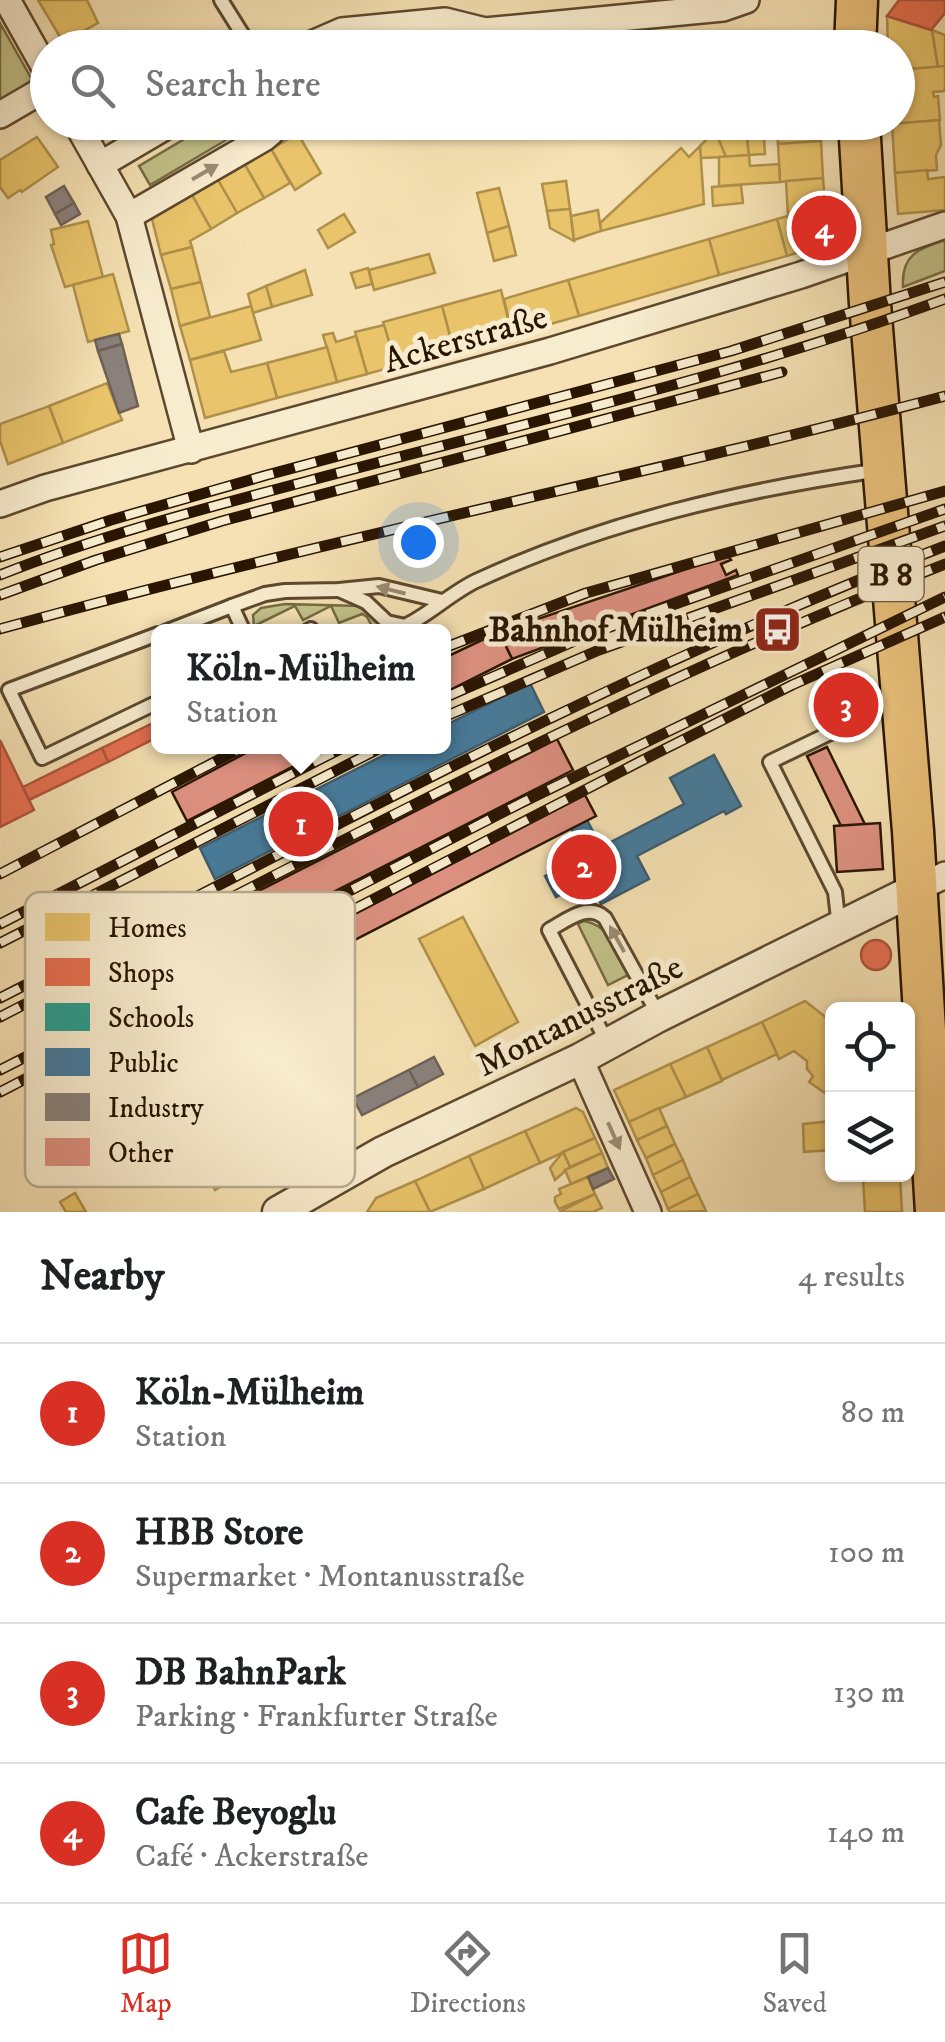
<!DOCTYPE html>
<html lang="en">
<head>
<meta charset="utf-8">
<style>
  :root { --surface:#fff; --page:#f2f2f2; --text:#202124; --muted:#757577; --line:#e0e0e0; --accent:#d93025 }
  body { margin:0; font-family:"IM FELL DW Pica",serif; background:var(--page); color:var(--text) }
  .controls { position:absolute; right:30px; bottom:30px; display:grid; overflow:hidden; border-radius:15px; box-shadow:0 2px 8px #0004 }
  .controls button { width:90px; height:90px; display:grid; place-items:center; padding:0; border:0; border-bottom:2px solid var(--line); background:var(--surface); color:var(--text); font:50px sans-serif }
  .you { position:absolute; left:418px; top:542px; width:35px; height:35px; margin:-25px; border:8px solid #fff; border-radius:50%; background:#1a73e8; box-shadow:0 0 0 15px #1a73e833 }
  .badge { display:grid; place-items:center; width:65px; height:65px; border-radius:50%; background:var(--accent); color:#fff; font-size:32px; font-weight:700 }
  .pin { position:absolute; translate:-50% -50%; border:5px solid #fff; box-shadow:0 2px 10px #0006 }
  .popup { position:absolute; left:151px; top:624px; width:300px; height:130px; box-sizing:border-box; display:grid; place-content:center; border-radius:15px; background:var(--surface); filter:drop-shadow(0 2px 8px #0005); font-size:32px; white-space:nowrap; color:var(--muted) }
  .popup b { font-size:38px; color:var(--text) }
  .popup::after { content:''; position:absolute; left:50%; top:100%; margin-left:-20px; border:20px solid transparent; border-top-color:var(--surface) }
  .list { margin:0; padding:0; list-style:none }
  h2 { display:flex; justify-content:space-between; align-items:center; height:130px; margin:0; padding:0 40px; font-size:42px }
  h2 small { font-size:32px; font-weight:400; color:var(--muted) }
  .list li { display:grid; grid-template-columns:65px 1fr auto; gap:30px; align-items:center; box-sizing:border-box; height:140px; padding:0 40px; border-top:2px solid var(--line) }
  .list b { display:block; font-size:38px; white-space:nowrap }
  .list p { margin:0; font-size:32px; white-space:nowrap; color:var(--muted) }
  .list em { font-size:32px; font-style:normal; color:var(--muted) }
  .icon { flex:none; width:55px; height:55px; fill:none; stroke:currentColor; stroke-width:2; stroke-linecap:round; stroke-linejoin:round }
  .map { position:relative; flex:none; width:945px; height:1212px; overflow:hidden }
  .search { position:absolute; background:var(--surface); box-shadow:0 2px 8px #0004; left:30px; right:30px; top:30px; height:110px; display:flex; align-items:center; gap:25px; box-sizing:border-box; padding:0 35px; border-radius:55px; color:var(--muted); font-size:38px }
  .sheet { height:690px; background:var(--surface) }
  nav { display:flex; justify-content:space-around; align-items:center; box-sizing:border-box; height:140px; border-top:2px solid var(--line); background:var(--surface); font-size:28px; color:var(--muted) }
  nav a { display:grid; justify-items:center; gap:5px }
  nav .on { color:var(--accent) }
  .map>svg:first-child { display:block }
  .green { fill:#c2c188; stroke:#766b45; stroke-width:2.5 }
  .homes { fill:#e9c46a; stroke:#af904b; stroke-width:2.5 }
  .shops { fill:#e76f51; stroke:#ae5439; stroke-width:2.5 }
  .schools { fill:#2a9d8f; stroke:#2a7465; stroke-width:2.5 }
  .public { fill:#457b9d; stroke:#3d5c6e; stroke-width:2.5 }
  .industry { fill:#8a817c; stroke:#6d6157; stroke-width:2.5 }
  .building { fill:#de9181; stroke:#291502; stroke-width:2.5 }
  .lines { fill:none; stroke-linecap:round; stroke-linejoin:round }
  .service-casing { stroke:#5c482e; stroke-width:18 }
  .minor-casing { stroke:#5c482e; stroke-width:30 }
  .tertiary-casing { stroke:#5c482e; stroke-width:35 }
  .primary-casing { stroke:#291502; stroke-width:45 }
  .service { stroke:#f8ecce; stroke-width:12 }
  .minor { stroke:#f8ecce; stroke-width:25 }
  .tertiary { stroke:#f8ecce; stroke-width:30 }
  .primary { stroke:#eac07a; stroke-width:40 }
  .rail-casing { stroke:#291502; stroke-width:11 }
  .rail { stroke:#f8ecce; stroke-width:8; stroke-dasharray:22; stroke-linecap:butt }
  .oneway { fill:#9b8b72 }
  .labels { text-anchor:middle; stroke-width:10; stroke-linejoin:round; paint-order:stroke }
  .shield { fill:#f8ecce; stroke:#67563f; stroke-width:2.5 }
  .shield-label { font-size:32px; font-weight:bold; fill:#291502 }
  .street-label { font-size:35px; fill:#291502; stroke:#f8ecce }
  .poi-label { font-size:35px; font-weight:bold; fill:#291502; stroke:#f8ecce; text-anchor:end }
  .key { fill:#f8ecce; stroke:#baac91; stroke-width:2.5 }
  .key-label { font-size:28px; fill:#291502 }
</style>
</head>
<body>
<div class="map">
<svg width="945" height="1212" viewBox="0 0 945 1212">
  <rect width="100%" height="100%" fill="#f5e1b3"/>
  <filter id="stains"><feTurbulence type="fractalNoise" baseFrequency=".002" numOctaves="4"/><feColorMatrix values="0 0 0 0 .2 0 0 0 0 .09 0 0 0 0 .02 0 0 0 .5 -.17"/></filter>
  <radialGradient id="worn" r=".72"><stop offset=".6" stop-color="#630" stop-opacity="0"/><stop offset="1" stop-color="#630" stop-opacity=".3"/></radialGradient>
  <g class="green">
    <path d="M0,23L31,78L29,86L0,100Z"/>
    <path d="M213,122L245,123L248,127L150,185L139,166Z"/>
    <path d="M945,240V271L903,287C901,255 918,249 945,240Z"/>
    <path d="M285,604L361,606L379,622V628L375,632L367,617L362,614L339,623L331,606L303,620L295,606L254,626L253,615L261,608Z"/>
    <path d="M584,921C610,925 618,952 630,974L608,985L578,924Z"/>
  </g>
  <g class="homes">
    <path d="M38,0H87L98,23L63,42Z"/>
    <path d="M887,16L932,30L938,67L898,70V48H888Z"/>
    <path d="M932,30L945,35V66L938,67Z"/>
    <path d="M757,41L773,48H714L713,45Z"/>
    <path d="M945,66V91L933,92L934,97L938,96L940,120L892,124L898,122V70Z"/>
    <path d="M939,120L941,145L936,155L937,170L895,173L892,124Z"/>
    <path d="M724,122H739L746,129L749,155L726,157L715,131Z"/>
    <path d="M777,122H819L821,141L778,144Z"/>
    <path d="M763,124L765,154L749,155L747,135Z"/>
    <path d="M715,131L726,157L700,158V146Z"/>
    <path d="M298,134L321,173L295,190L271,149Z"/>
    <path d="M37,137L58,167L22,192L20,190L8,198L0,187V160Z"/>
    <path d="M821,141L823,178L780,182L778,144Z"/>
    <path d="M700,146L704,204L601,231L600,223L681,148L689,157Z"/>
    <path d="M271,149L290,183L264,198L245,165Z"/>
    <path d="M749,155L750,166L779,164L780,182L719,186V157Z"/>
    <path d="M245,165L264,198L237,213L218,180Z"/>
    <path d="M927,170L928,179L945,177V210L898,214L895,173Z"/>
    <path d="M823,178L828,243L787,256L777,219L788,216L786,181Z"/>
    <path d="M218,180L237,213L211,229L192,195Z"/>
    <path d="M566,181L570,209L547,211L542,184Z"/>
    <path d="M741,185L743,203L713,206L712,187Z"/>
    <path d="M499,188L509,226L487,233L477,193Z"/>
    <path d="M192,195L211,229L190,241L192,247L161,255L152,219Z"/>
    <path d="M570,209L574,240V241L550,228L547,211Z"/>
    <path d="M598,210L601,231L574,240L571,216Z"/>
    <path d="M344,214L355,232L328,248L318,230Z"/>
    <path d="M777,219L787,256L719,275L709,239Z"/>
    <path d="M88,221L103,277L65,287L51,245L54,244L51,230Z"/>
    <path d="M509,226L516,255L494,261L487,233Z"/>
    <path d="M709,239L719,275L579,316L568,280Z"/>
    <path d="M192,247L201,282L171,289L161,255Z"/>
    <path d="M429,254L435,273L374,290L369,270Z"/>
    <path d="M368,268L372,284L356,288L351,273Z"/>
    <path d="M305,270L312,295L272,307L266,286Z"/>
    <path d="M113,274L129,331L88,342L73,285Z"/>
    <path d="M568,280L579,316L512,335L504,299Z"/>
    <path d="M201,282L210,317L180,326L171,289Z"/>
    <path d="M266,286L272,307L253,313L248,294Z"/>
    <path d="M501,290L512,335L454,351L442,306Z"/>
    <path d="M251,306L261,340L190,360L180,326Z"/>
    <path d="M442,306L454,351L396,366L383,322Z"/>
    <path d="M384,325L396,366L367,374L355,332Z"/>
    <path d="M333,333L336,342L356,336L367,374L337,382L323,335Z"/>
    <path d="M327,347L337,382L277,398L267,363Z"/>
    <path d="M224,351L231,372L267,363L277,398L205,418L190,360Z"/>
    <path d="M107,383L122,420L63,443L49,406Z"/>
    <path d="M49,406L63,443L8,464L0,441V424Z"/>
    <path d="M463,917L518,1022L475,1046L419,939Z"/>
    <path d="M805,1001L832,1022V1089L829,1087L825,1093L809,1082L813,1076L807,1069V1061L794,1051L779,1059L762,1022Z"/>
    <path d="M762,1022L777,1054L722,1080L707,1047Z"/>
    <path d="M262,1024L316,1131L278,1150L223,1044Z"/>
    <path d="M707,1047L722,1081L686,1097L670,1064Z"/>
    <path d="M670,1064L686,1097L629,1122L614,1090Z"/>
    <path d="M170,1075L232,1180L215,1190L153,1085Z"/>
    <path d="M576,1108L583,1112L595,1138L540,1163L525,1131Z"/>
    <path d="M659,1108L667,1126L637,1140L629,1122Z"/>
    <path d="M832,1121V1150L804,1152L803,1124Z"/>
    <path d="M667,1126L675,1144L646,1158L637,1140Z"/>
    <path d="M525,1131L540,1163L484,1189L469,1156Z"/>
    <path d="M595,1138L602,1153L570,1167L563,1152Z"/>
    <path d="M675,1144L683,1160L653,1175L646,1158Z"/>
    <path d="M563,1152L570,1167L555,1180L550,1168Z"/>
    <path d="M602,1153L608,1168L571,1184L565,1170Z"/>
    <path d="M469,1156L484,1189L430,1212L415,1181Z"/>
    <path d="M683,1160L690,1177L661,1192L653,1175Z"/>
    <path d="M900,1176L902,1212H865L863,1179Z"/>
    <path d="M588,1177L595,1194L559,1209L555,1202V1197L561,1194L559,1189Z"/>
    <path d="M690,1177L698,1194L668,1209L661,1192Z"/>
    <path d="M415,1181L430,1212H367L376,1198Z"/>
    <path d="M75,1193L86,1212H66L60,1202Z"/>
    <path d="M595,1194L602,1208L593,1212H559Z"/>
    <path d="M698,1194L706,1211L670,1212L668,1209Z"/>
  </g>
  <g class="shops">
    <path d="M899,0H945V13L931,30L887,16Z"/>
    <path d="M153,723L158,737L108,762L102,748Z"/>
    <path d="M0,740L34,810L0,827Z"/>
    <path d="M102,748L108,762L29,800L23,787Z"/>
    <circle cx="876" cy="955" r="15"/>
  </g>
  <path class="schools" d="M120,31L131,38L130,48H91Z"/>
  <g class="public">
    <path d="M530,683L544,712L215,879L200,848L402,746H444V726Z"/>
    <path d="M714,755L741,806L726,814L724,811L637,856L649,879L601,904L589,881L556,897L545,876L585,855L571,828L587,820L601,847L684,804L670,778Z"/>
  </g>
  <g class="industry">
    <path d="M64,186L74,203L55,214L46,197Z"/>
    <path d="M74,203L80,214L61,225L55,214Z"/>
    <path d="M119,334L122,344L98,351L95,340Z"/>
    <path d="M122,344L138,406L119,413L98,351Z"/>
    <path d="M434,1057L443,1074L418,1087L409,1070Z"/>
    <path d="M409,1070L418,1087L362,1115L353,1098Z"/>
    <path d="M608,1168L614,1179L593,1189L588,1177Z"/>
  </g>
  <g class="building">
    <path d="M728,555L731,560L721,564L726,575L736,570L738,575L512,659L499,632Z"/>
    <path d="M499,632L512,659L444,693V658Z"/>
    <path d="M557,739L573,770L245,937L229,906Z"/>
    <path d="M259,746H333L187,821L172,792Z"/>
    <path d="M827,747L880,855L860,865L807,756Z"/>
    <path d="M585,795L596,816L269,984L258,964Z"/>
    <path d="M880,823L883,869L837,872L834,826Z"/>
  </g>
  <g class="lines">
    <defs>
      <g id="service">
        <path d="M221,0L251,48"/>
        <path d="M339,590L366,602L387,622L405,626C430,614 451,593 476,581C603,522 742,490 880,470"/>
        <path d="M232,606L265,594L285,591L339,590L379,586L442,601"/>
        <path d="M165,632L232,606L244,632"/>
        <path d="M306,632L311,629"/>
        <path d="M158,634L9,690L42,758L158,702"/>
        <path d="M839,927L835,892L770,762L857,720"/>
        <path d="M608,1044L549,930C567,920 588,902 605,918L659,1016"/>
      </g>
      <g id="minor">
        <path d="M7,0L48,73"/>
        <path d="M303,48L342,31L445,21L485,31L723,8L746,0"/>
        <path d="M0,115L48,87"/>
        <path d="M76,122L129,216L191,450"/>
        <path d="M100,165L173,122"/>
        <path d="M129,216L264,138L271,132L273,122"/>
        <path d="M0,504L45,488L550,351L801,275L945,225"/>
        <path d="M916,889L945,875"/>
        <path d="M580,1059L648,1212"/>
      </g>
      <path id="tertiary" d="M278,1212L383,1152L580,1059L659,1016L916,889"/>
      <g id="primary">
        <path d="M855,48L857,0"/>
        <path d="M859,122L870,304L913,831L936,1212"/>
      </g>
    </defs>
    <use href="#service" class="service-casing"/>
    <use href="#minor" class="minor-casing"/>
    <use href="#tertiary" class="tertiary-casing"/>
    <use href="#primary" class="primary-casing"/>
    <use href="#service" class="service"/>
    <use href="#minor" class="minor"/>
    <use href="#tertiary" class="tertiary"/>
    <use href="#primary" class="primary"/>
    <defs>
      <g id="rail">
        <path d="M0,557L111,520L267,475L731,351L945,282"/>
        <path d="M0,575C98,536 202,509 304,482C517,425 739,375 945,299"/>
        <path d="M0,595L96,560L222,521L782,372"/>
        <path d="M0,629C313,542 631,479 945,396"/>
        <path d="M444,648L586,593L945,491"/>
        <path d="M444,698L593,633L945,509"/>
        <path d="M444,717L599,650L945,526"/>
        <path d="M0,874L245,746"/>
        <path d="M0,924L346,746"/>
        <path d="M0,943L384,746"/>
        <path d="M0,998C311,839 618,671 945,546"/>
        <path d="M0,1017C311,857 619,691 945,564"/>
        <path d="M0,1070L523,802L945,597"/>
        <path d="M0,1092L639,762L792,685L945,617"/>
      </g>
    </defs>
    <use href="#rail" class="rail-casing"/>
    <use href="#rail" class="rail"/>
  </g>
  <defs><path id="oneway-solid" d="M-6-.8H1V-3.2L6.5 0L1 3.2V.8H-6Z" transform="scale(2.5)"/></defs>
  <g class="oneway">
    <use href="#oneway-solid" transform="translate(205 172) rotate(-30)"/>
    <use href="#oneway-solid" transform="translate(391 590) rotate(-166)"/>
    <use href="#oneway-solid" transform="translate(617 939) rotate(-119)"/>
    <use href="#oneway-solid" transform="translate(614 1136) rotate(66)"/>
  </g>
  <defs>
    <symbol id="bus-square" viewBox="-11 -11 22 22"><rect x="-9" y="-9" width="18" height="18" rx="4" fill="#8f2418" stroke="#f8ecce"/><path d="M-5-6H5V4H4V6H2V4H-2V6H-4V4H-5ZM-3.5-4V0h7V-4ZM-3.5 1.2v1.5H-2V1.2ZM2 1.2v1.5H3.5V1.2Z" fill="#fff"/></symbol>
  </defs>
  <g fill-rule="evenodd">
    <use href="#bus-square" x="750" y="602" width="55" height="55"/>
  </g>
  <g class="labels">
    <rect class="shield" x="858.5" y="547" width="65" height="54" rx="8"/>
    <g class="shield-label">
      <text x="891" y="585">B 8</text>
    </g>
    <g class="street-label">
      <text transform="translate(465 338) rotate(-16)" y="12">Ackerstraße</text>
      <text transform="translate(579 1015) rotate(-27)" y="12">Montanusstraße</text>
    </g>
    <g class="poi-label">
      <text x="743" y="641">Bahnhof Mülheim</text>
    </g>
  </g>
  <rect x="25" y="892" width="330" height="295" rx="15" class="key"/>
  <rect x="45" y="913" width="45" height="28" fill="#e9c46a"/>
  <rect x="45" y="958" width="45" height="28" fill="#e76f51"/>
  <rect x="45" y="1003" width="45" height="28" fill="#2a9d8f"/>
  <rect x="45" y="1048" width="45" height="28" fill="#457b9d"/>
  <rect x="45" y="1093" width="45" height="28" fill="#8a817c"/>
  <rect x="45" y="1138" width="45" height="28" fill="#de9181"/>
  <g class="key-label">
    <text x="108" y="937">Homes</text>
    <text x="108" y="982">Shops</text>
    <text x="108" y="1027">Schools</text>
    <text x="108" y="1072">Public</text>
    <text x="108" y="1117">Industry</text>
    <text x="108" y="1162">Other</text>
  </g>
  <rect width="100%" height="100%" filter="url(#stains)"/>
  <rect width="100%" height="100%" fill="url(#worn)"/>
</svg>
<div class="controls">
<button><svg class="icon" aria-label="locate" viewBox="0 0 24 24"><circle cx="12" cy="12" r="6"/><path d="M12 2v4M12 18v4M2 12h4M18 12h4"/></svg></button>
<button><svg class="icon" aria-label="layers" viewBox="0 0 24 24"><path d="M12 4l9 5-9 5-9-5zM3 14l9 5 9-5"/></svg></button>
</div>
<div class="you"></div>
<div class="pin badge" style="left:301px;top:824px">1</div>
<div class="popup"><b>Köln-Mülheim</b>Station</div>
<div class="pin badge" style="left:584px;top:867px">2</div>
<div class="pin badge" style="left:846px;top:705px">3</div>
<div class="pin badge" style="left:824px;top:228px">4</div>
<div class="search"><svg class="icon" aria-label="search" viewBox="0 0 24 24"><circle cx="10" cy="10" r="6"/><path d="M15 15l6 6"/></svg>Search here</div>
</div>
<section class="sheet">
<h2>Nearby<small>4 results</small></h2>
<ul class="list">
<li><span class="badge">1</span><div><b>Köln-Mülheim</b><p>Station</p></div><em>80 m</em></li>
<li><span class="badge">2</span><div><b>HBB Store</b><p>Supermarket · Montanusstraße</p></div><em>100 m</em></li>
<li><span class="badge">3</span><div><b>DB BahnPark</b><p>Parking · Frankfurter Straße</p></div><em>130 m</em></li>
<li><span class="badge">4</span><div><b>Cafe Beyoglu</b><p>Café · Ackerstraße</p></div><em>140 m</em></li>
</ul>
</section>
<nav>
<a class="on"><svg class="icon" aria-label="map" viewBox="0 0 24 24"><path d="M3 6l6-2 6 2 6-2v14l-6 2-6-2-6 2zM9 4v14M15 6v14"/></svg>Map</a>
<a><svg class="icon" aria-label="directions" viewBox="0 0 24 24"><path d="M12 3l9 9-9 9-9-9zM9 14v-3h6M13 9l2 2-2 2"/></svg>Directions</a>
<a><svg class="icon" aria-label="saved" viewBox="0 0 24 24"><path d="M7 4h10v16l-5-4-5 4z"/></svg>Saved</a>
</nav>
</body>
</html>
